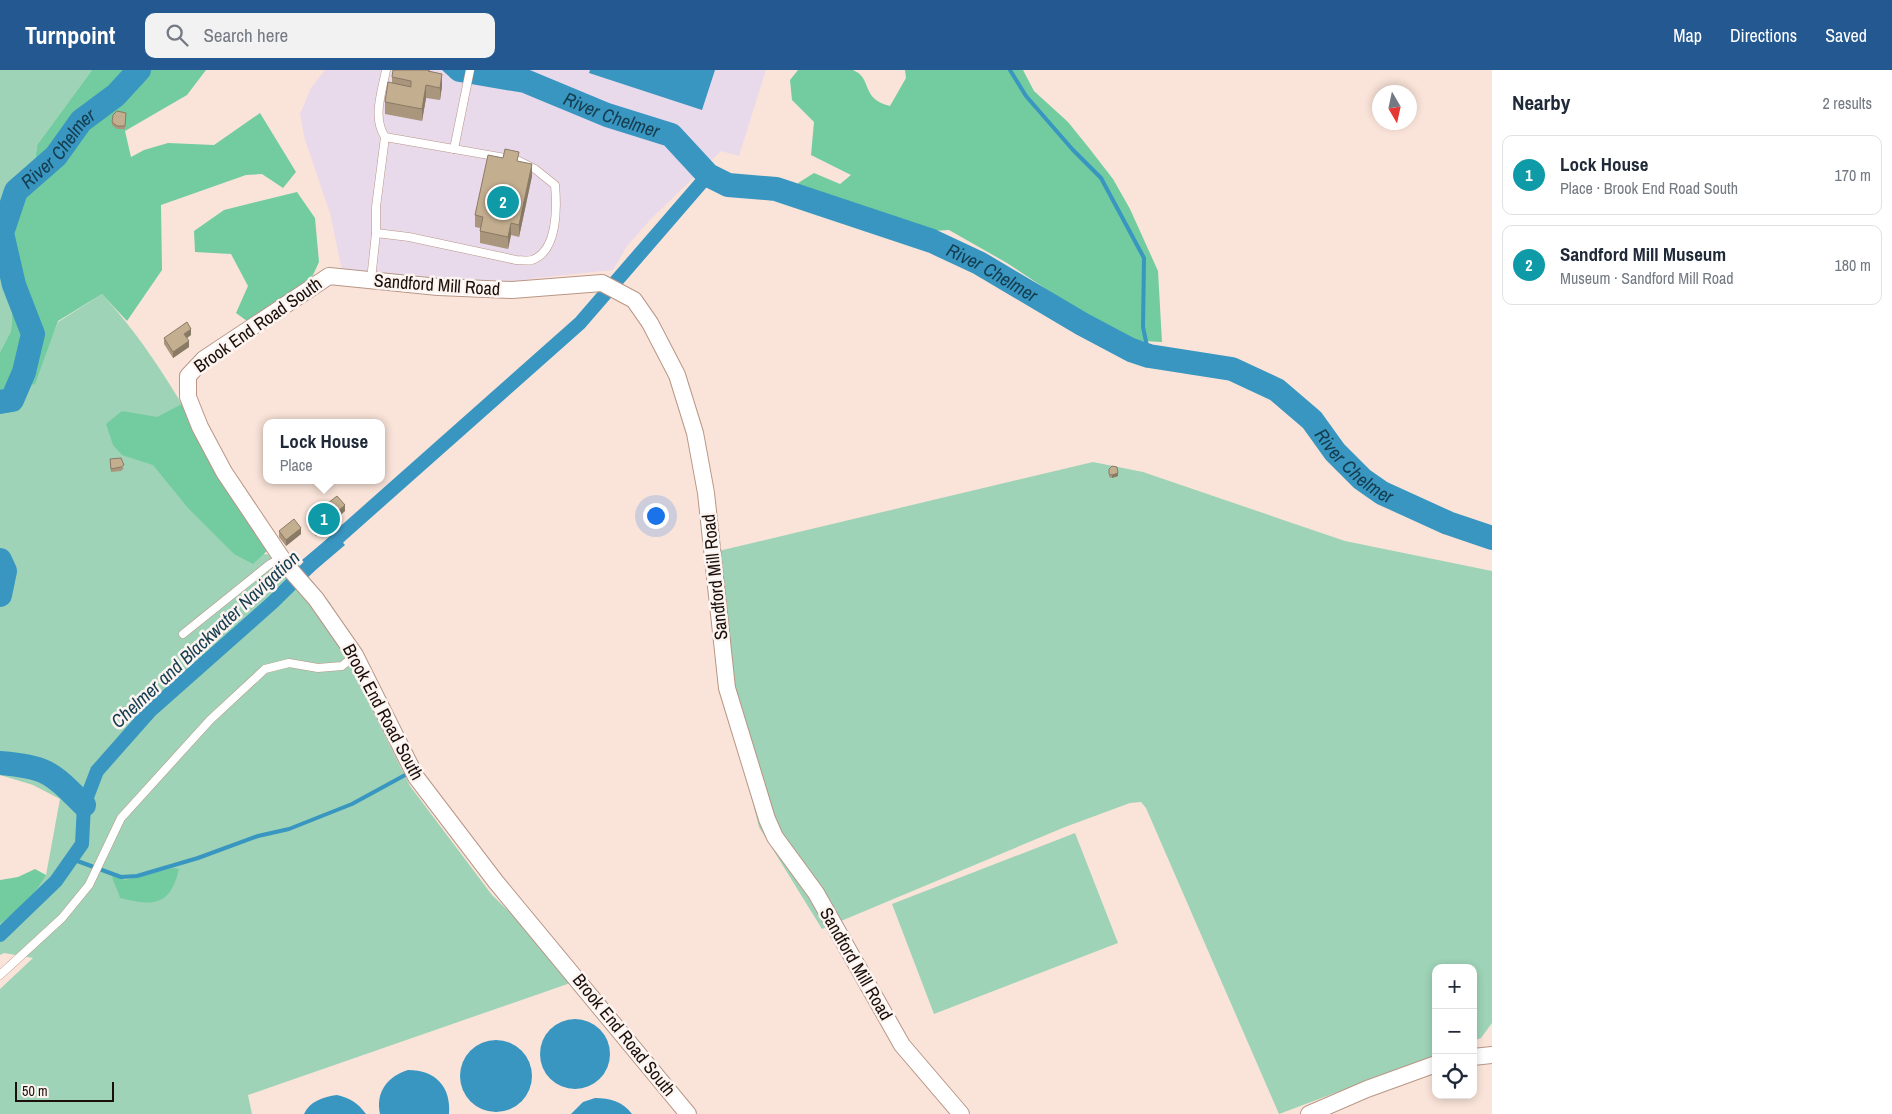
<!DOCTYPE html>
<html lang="en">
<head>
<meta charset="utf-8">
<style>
  :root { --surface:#fff; --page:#f2f2f3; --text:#1f2937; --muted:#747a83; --line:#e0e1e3; --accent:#245890 }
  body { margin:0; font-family:"Archivo Narrow",sans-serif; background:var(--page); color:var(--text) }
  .controls { position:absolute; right:15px; bottom:15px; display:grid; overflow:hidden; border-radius:10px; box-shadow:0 2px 8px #0003 }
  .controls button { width:45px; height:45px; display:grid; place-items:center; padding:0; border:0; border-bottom:1px solid var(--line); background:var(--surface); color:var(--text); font:25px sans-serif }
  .compass { position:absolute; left:1372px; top:15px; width:45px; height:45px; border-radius:50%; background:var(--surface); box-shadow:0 2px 8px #0003; rotate:171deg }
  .scale { position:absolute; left:15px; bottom:12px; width:99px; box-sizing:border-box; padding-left:5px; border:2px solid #1b0f09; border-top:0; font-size:14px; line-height:18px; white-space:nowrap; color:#1b0f09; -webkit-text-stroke:4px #fcf4f1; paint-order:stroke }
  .you { position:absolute; left:655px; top:445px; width:18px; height:18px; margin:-12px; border:4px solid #fff; border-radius:50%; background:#1a73e8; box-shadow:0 0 0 8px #1a73e833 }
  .badge { display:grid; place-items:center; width:32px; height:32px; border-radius:50%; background:var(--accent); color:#fff; font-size:16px; font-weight:700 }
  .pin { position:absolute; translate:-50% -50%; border:2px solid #fff; box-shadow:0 1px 5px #0006 }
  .popup { position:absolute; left:263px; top:349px; width:122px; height:65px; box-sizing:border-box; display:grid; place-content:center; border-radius:10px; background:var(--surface); filter:drop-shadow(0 1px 4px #0005); font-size:16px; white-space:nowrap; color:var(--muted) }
  .popup b { font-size:19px; color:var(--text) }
  .popup::after { content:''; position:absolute; left:50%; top:100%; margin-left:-10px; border:10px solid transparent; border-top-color:var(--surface) }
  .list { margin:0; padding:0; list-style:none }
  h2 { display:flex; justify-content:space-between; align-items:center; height:65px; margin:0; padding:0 20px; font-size:21px }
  h2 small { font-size:16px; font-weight:400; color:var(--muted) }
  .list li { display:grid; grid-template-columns:32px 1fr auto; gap:15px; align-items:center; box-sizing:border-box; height:80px; margin:0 10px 10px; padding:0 10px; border:1px solid var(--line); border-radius:10px }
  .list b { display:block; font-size:19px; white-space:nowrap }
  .list p { margin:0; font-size:16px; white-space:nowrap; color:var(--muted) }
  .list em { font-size:16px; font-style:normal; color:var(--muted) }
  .icon { flex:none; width:28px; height:28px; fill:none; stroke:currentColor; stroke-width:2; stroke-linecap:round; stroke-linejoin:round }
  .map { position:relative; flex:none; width:1492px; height:1044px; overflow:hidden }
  header { display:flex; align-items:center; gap:30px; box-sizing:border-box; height:70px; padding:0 25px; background:var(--accent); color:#fff }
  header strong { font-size:24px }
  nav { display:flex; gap:28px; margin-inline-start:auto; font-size:18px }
  .search { width:350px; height:45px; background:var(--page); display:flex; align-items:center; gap:12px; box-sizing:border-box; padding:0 18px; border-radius:10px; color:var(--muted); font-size:19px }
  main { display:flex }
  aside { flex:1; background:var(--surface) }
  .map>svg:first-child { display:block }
  .industrial { fill:#e8d9eb }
  .green { fill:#9ed3b7 }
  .forest { fill:#72cca0 }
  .water { fill:#3896c1 }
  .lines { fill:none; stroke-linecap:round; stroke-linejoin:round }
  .stream { stroke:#3896c1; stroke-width:4 }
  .canal { stroke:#3896c1; stroke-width:14 }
  .river { stroke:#3896c1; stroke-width:24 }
  .lane-casing { stroke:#b99686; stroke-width:9 }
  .street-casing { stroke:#b99686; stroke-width:18 }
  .lane { stroke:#fff; stroke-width:8 }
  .street { stroke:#fff; stroke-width:16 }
  .wall { fill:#a9967c }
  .shaded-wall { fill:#897a65 }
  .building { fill:#c4ae90; stroke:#897a65 }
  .labels { text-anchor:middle; stroke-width:5; stroke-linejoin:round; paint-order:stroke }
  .street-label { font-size:18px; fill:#1b0f09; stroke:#fcf4f1 }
  .water-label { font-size:19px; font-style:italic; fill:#153d50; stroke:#fcf4f1 }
</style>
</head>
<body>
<header>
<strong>Turnpoint</strong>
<div class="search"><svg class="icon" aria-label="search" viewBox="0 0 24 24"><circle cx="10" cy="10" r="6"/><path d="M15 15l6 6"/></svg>Search here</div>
<nav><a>Map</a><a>Directions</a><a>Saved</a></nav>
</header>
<main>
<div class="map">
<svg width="1492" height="1044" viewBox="0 0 1492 1044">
  <rect width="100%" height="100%" fill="#fae4d9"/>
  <path class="industrial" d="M325,0H766L739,86L721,81L650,150L627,176L613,200L536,208L499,214L343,205L330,143L305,70L300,44L311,18Z"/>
  <g class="green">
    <path d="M0,0H92L37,75L32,116L15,135L7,170L15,204L11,261L0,282Z"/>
    <path d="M102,224C171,299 215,395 263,484L292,486L330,533L365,592L355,605L410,716L492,825L579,910L248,1025L252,1044H0V919L33,888L4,883L0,885V854L46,805L60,729L33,715L0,705V321L31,315L58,252Z"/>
    <path d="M1093,392L1143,402L1345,471L1492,501V953L1481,968L1473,971V898H1436V985L1279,1044L1146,738L1141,732L1130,733L1065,757L822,859L759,757L724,619L710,483Z"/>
    <path d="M1075,763L1118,873L934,944L892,834Z"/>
  </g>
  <g class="forest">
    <path d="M92,0H206L187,25L125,61L131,87L144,80L168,73L214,75L260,43L296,102L283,118L262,104L246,105L161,135L162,200L127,251L102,224L58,251L35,314L0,321V282L11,261L15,204L7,170L15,135L32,116L37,75Z"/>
    <path d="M798,0C809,0 845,0 853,0C873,8 860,29 890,36L906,8L905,0H1023L1034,21L1068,52L1089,78L1113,109L1130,139L1158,201L1162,272L1123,270L1007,193L949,160L933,161L899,153L867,140L805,124L798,113L814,103L840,114L851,105L811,85L814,52L792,30L790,10Z"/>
    <path d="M297,122L315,148L319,192L313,205L301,218L247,251L236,243L248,216L231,184L195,182L194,161L224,140Z"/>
    <path d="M182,334L267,481L253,494L234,484L188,438L153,395L122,385L113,375L106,354L122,341L157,347Z"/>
    <path d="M173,798L179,799C170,837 153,836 120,828C118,819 113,814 112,805L125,810Z"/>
    <path d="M35,799L46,805C35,825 18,840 0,854V810L18,807Z"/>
  </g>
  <g class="water">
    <path d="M442,0H466L463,12L452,9Z"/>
    <path d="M590,0H715L702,40L589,3Z"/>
    <path d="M334,463L345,475L312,503L302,490Z"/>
    <circle cx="575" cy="984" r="35"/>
    <circle cx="496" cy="1006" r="36"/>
    <path d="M408,1000C436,1000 451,1017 449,1044H380C375,1022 388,1006 408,1000Z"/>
    <path d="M337,1025C350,1028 358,1033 366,1044H304C310,1031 323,1027 337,1025Z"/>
    <path d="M595,1028C610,1028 622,1031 632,1044H571L583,1032Z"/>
  </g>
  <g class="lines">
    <g class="stream">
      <path d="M1010,0L1026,26L1073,80L1101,108L1144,188L1143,257L1149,286"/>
      <path d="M72,789L121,807L137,806L198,788L258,766L289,759L352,734L407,704"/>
    </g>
    <path class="canal" d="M0,865L56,811L82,774L84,735L97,701L150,641L273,532L341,465L580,253L708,105"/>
    <g class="river">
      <path id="s1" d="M460,0L525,11L607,45L671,65L708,105L728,115L776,119L932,171L979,193L1082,254L1131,280L1149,286L1232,299L1277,320L1312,350L1335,382L1362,409L1382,423L1448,453L1492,468"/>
      <path id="s2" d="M0,332L12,330L24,302L33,264L14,215L2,163L16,121L56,86L81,51L116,25L139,0"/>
      <path d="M0,490L5,501L0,525"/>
      <path d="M0,693C47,697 51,702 84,735"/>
    </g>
    <defs>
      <g id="lane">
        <path d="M385,67L517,90L535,99L555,115C557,137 558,181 532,190C528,191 521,190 516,190L409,167L376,163V137Z"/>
        <path d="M385,67C372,47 382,22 386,0"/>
        <path d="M454,79L470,0"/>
        <path d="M371,210L376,163"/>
        <path d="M183,564L270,494L282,488"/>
        <path d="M0,905L62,848L89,815L121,748L210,650L265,599L289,593L318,598L342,596L355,585"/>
      </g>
      <g id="street">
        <path d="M1473,987L1492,985"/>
        <path d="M688,1044L496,812L416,707L355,585L316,529L287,496L224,402L200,357L188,327V306L204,289L329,206L438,217L512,220L602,213L634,230L650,253L677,305L695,363L706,423L727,618L767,749L775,767L816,823L902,975L961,1044"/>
        <path d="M1309,1044L1367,1019L1436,994"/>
      </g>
    </defs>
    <use href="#lane" class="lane-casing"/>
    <use href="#street" class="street-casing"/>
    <use href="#lane" class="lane"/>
    <use href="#street" class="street"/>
  </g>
  <g class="wall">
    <path d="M430,0V2L442,16L440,30L426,28L422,51L385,44V32L392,13V7Z"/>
    <path d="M126,43L125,59H117L112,55V52Z"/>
    <path d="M519,92L532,106L519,167L511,165L508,179L480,173V158L475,157V145Z"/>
    <path d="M191,265L187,268L189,277L173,288L164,274V268Z"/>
    <path d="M110,392L124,398L121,401L111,402Z"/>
    <path d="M1109,399L1118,406L1112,408L1109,407Z"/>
    <path d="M323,437L345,441L316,466L307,456V450L311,447L310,441Z"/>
    <path d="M279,461L301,464L286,476L279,467Z"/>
  </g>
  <g class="shaded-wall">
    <path d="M442,4V16L440,30V18Z"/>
    <path d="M426,15V28L422,51V39Z"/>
    <path d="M532,94V106L519,167V155Z"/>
    <path d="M511,153V165L508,179V167Z"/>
    <path d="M191,259V265L184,270V264Z"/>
    <path d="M189,271V277L173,288V282Z"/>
    <path d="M1118,403V406L1112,408V405Z"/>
    <path d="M345,435V441L316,466V460Z"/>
    <path d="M301,458V464L286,476V470Z"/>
  </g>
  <g class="building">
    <path d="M393,0H429L428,1L442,4L440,18L426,15L422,39L385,32L388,12L411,17V11L392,7Z"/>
    <path d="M117,41L126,43L125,56H117L112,52L113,45Z"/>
    <path d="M505,79L519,82L517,91L532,94L519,155L511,153L508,167L480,161L483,147L475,145L488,85L503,88Z"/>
    <path d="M187,252L191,259L184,264L189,271L173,282L164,268Z"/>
    <path d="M121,388L124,395L121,397L111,399L110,389Z"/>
    <path d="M1112,396L1117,397L1118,403L1112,405L1109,404V399Z"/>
    <path d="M337,426L345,435L316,460L307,450L314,445L310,441L320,433L323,437Z"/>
    <path d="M294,449L301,458L286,470L279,461Z"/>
  </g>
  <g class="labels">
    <g class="street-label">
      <text transform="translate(437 215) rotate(4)" y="6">Sandford Mill Road</text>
      <text transform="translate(258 255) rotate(-35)" y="6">Brook End Road South</text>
      <text transform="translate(715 507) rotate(-96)" y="6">Sandford Mill Road</text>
      <text transform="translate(383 642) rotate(62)" y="6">Brook End Road South</text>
      <text transform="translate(856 894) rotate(60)" y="6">Sandford Mill Road</text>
      <text transform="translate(624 965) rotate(51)" y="6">Brook End Road South</text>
    </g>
    <g class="water-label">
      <text dy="7" stroke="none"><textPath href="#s1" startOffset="159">River Chelmer</textPath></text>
      <text dy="7" stroke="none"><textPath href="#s2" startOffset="292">River Chelmer</textPath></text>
      <text dy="7" stroke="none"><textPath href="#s1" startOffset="579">River Chelmer</textPath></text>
      <text dy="7" stroke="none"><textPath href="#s1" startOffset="1000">River Chelmer</textPath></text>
      <text transform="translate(205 569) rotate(-43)" y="7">Chelmer and Blackwater Navigation</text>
    </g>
  </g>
</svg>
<div class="controls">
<button>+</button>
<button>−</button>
<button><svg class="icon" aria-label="locate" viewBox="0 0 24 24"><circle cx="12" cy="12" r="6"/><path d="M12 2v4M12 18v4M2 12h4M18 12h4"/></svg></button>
</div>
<svg class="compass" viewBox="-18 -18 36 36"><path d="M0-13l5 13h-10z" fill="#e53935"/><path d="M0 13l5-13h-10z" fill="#747a83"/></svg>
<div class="scale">50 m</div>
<div class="you"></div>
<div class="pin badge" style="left:324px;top:449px;background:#0f9aa8">1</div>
<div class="popup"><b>Lock House</b>Place</div>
<div class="pin badge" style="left:503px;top:132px;background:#0f9aa8">2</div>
</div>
<aside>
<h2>Nearby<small>2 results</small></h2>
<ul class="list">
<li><span class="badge" style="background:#0f9aa8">1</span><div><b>Lock House</b><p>Place · Brook End Road South</p></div><em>170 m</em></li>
<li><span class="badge" style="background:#0f9aa8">2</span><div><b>Sandford Mill Museum</b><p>Museum · Sandford Mill Road</p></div><em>180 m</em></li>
</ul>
</aside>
</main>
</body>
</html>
